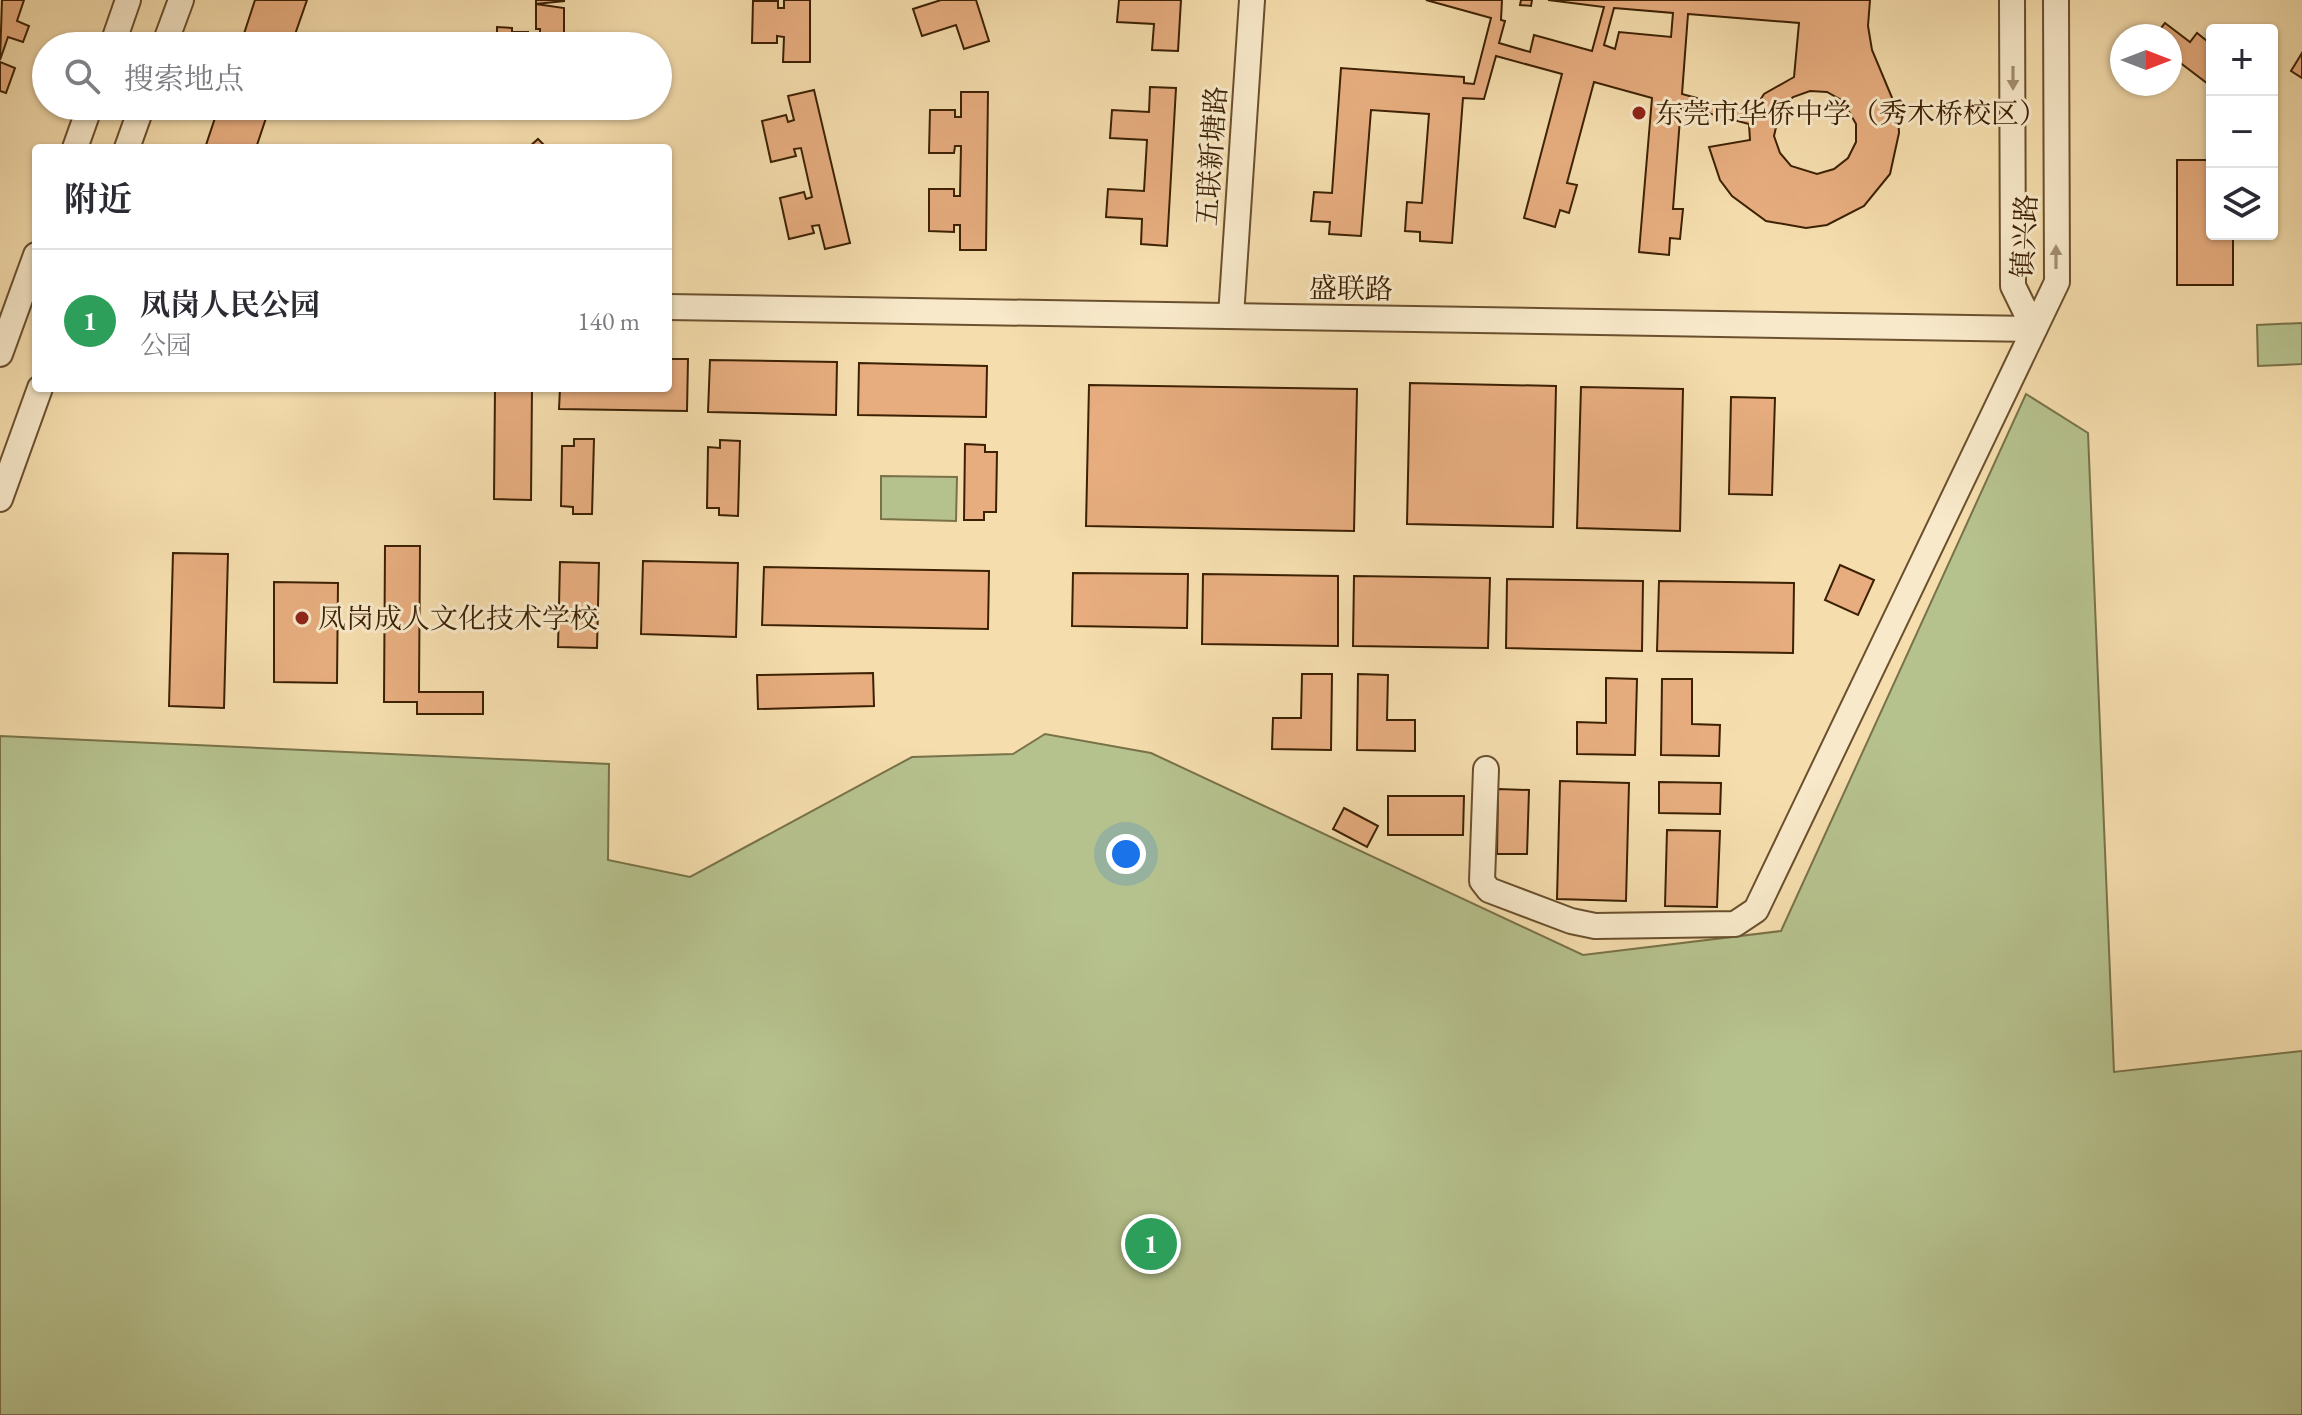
<!DOCTYPE html>
<html lang="zh">
<head>
<meta charset="utf-8">
<style>
  :root { --surface:#fff; --page:#f7f7f7; --text:#2b2b33; --muted:#7c7c81; --line:#e1e1e2; --accent:#d93025 }
  body { margin:0; font-family:"EB Garamond","Noto Serif SC",serif; background:var(--page); color:var(--text) }
  .controls { position:absolute; right:24px; top:24px; display:grid; overflow:hidden; border-radius:8px; box-shadow:0 2px 6px #0004 }
  .controls button { width:72px; height:72px; display:grid; place-items:center; padding:0; border:0; border-bottom:2px solid var(--line); background:var(--surface); color:var(--text); font:40px sans-serif }
  .compass { position:absolute; left:2110px; top:24px; width:72px; height:72px; border-radius:50%; background:var(--surface); box-shadow:0 2px 6px #0004; rotate:90deg }
  .you { position:absolute; left:1126px; top:854px; width:28px; height:28px; margin:-20px; border:6px solid #fff; border-radius:50%; background:#1a73e8; box-shadow:0 0 0 12px #1a73e833 }
  .badge { display:grid; place-items:center; width:52px; height:52px; border-radius:50%; background:var(--accent); color:#fff; font-size:26px; font-weight:700 }
  .pin { position:absolute; translate:-50% -50%; border:4px solid #fff; box-shadow:0 2px 8px #0006 }
  .list { margin:0; padding:0; list-style:none }
  h2 { display:flex; justify-content:space-between; align-items:center; height:104px; margin:0; padding:0 32px; font-size:34px }
  h2 small { font-size:26px; font-weight:400; color:var(--muted) }
  .list li { display:grid; grid-template-columns:52px 1fr auto; gap:24px; align-items:center; box-sizing:border-box; height:144px; padding:0 32px; border-top:2px solid var(--line) }
  .list b { display:block; font-size:30px; white-space:nowrap }
  .list p { margin:0; font-size:26px; white-space:nowrap; color:var(--muted) }
  .list em { font-size:26px; font-style:normal; color:var(--muted) }
  .icon { flex:none; width:44px; height:44px; fill:none; stroke:currentColor; stroke-width:2; stroke-linecap:round; stroke-linejoin:round }
  .map { position:relative; flex:none; width:2302px; height:1415px; overflow:hidden }
  .search { position:absolute; background:var(--surface); box-shadow:0 2px 6px #0004; left:32px; top:32px; width:640px; height:88px; display:flex; align-items:center; gap:20px; box-sizing:border-box; padding:0 28px; border-radius:44px; color:var(--muted); font-size:30px }
  .panel { position:absolute; background:var(--surface); box-shadow:0 2px 6px #0004; left:32px; top:144px; width:640px; height:248px; border-radius:8px }
  .map>svg:first-child { display:block }
  .green { fill:#b6c28e; stroke:#797248; stroke-width:2 }
  .building { fill:#e7ad7f; stroke:#3c2103; stroke-width:2; fill-rule:evenodd }
  .lines { fill:none; stroke-linecap:round; stroke-linejoin:round }
  .minor-casing { stroke:#6a502e; stroke-width:28 }
  .minor { stroke:#f8e9ca; stroke-width:24 }
  .oneway { fill:#a38f70 }
  .poi-dot { fill:#8f2418; stroke:#f8e9ca; stroke-width:3 }
  .labels { text-anchor:middle; stroke-width:6; stroke-linejoin:round; paint-order:stroke }
  .poi-label { font-size:28px; fill:#3c2103; stroke:#f8e9ca; text-anchor:start }
  .street-label { font-size:28px; fill:#3c2103; stroke:#f8e9ca }
</style>
</head>
<body>
<div class="map">
<svg width="2302" height="1415" viewBox="0 0 2302 1415">
  <rect width="100%" height="100%" fill="#f5ddad"/>
  <filter id="stains"><feTurbulence type="fractalNoise" baseFrequency=".0025" numOctaves="4"/><feColorMatrix values="0 0 0 0 .2 0 0 0 0 .09 0 0 0 0 .02 0 0 0 .5 -.17"/></filter>
  <radialGradient id="worn" r=".72"><stop offset=".6" stop-color="#630" stop-opacity="0"/><stop offset="1" stop-color="#630" stop-opacity=".3"/></radialGradient>
  <g class="green">
    <path d="M2302,323V364L2258,366L2257,325Z"/>
    <path d="M2026,394L2088,433L2114,1072L2302,1051V1415H0V736L609,764L608,860L690,877L912,757L1013,754L1045,734L1151,753L1583,955L1781,931Z"/>
    <path d="M881,476L957,477L956,521L881,519Z"/>
  </g>
  <g class="building">
    <path d="M2,0H24L17,21L29,26L23,42L8,37L0,60Z"/>
    <path d="M255,0H307L291,46H240Z"/>
    <path d="M536,0H564V1L536,4Z"/>
    <path d="M784,0H810V62H783L784,37L777,36V43H752L753,1H778V8H784Z"/>
    <path d="M941,0H976L989,41L964,49L956,25L922,36L913,9Z"/>
    <path d="M1119,0H1181L1178,51L1152,50L1154,24L1117,22Z"/>
    <path d="M1426,0H1502L1501,20L1505,21L1499,43L1530,52L1534,35L1592,51L1604,7L1548,0H1870L1868,26L1872,50L1898,112L1899,133L1890,174L1864,206L1827,225L1806,228L1766,221L1732,196L1720,180L1709,147L1750,140L1749,124L1681,106L1673,209H1683L1680,239L1670,238L1669,255L1639,252L1652,98L1594,82L1567,183L1577,185L1569,213L1560,210L1555,227L1524,218L1562,74L1496,56L1484,99L1463,98L1452,243L1420,241V232L1405,231L1407,202L1422,203L1429,114L1371,110L1361,236L1329,234L1330,222L1311,221L1314,192L1332,193L1341,68L1464,77V83L1474,84L1491,18ZM1614,8L1673,13L1671,37L1619,32L1615,49L1604,45ZM1688,14L1799,23L1794,77L1764,94L1752,113L1682,94ZM1810,91L1827,92L1843,101L1856,124V142L1848,158L1834,169L1817,174L1791,166L1780,153L1774,136L1780,110L1793,97Z"/>
    <path d="M1521,0H1532L1531,6L1520,5Z"/>
    <path d="M536,4L564,8V45L507,46V42H497V27L512,28V32H528V38H540V29H536Z"/>
    <path d="M2165,23L2190,42L2197,33L2212,45V87L2170,55V36H2155Z"/>
    <path d="M2302,53V78L2291,71Z"/>
    <path d="M0,62L15,68L6,93L0,91Z"/>
    <path d="M1150,87L1176,88L1167,246L1141,244L1142,219L1106,217L1108,189L1144,191L1147,140L1110,138L1112,110L1149,112Z"/>
    <path d="M814,90L850,243L825,249L819,225L812,226L814,233L789,239L780,198L804,192L806,199L812,197L801,148L794,149L796,156L771,162L762,121L786,115L788,122L794,120L788,96Z"/>
    <path d="M961,92H988L986,250H960V225H954V232L929,231V189H954V196H960L961,146H955L954,153H929L930,110H955V117H961Z"/>
    <path d="M219,106H270L256,148H205Z"/>
    <path d="M538,139L547,148H528Z"/>
    <path d="M2177,160H2212V234H2233V285H2177Z"/>
    <path d="M668,359H688L687,411L559,409L560,388H668Z"/>
    <path d="M710,360L837,362L836,415L708,412Z"/>
    <path d="M859,363L987,366L986,417L858,415Z"/>
    <path d="M1410,383L1556,386L1553,527L1407,524Z"/>
    <path d="M1089,385L1357,389L1354,531L1086,526Z"/>
    <path d="M1581,387L1683,389L1680,531L1577,528Z"/>
    <path d="M495,388H532L531,500L494,499Z"/>
    <path d="M1731,397L1775,398L1772,495L1729,494Z"/>
    <path d="M574,439H594L592,514H573V507L561,506L562,446H574Z"/>
    <path d="M720,440L740,441L738,516L719,515V508H707L708,447L720,448Z"/>
    <path d="M965,444L985,445V452H997L996,512H984V520H964Z"/>
    <path d="M385,546H420L419,692H483V714H417V702H384Z"/>
    <path d="M173,553L228,554L224,708L169,706Z"/>
    <path d="M643,561L738,563L736,637L641,634Z"/>
    <path d="M560,562L599,563L597,648L558,647Z"/>
    <path d="M1840,565L1874,580L1858,615L1825,600Z"/>
    <path d="M764,567L989,571L988,629L762,625Z"/>
    <path d="M1073,573L1188,574L1187,628L1072,626Z"/>
    <path d="M1203,574L1338,576V646L1202,644Z"/>
    <path d="M1354,576L1490,578L1488,648L1353,646Z"/>
    <path d="M1507,579L1643,581L1642,651L1506,648Z"/>
    <path d="M1659,581L1794,583L1793,653L1657,651Z"/>
    <path d="M274,582L338,583L337,683L274,682Z"/>
    <path d="M873,673L874,706L758,709L757,675Z"/>
    <path d="M1302,674H1332L1331,750L1272,749L1273,718H1301Z"/>
    <path d="M1358,674L1388,675L1387,720H1415V751L1357,750Z"/>
    <path d="M1606,678L1637,679L1635,755L1577,754V722L1606,723Z"/>
    <path d="M1662,679H1692V724L1720,725L1719,756L1661,755Z"/>
    <path d="M1560,781L1629,783L1626,901L1557,899Z"/>
    <path d="M1659,782L1721,783L1720,814L1659,813Z"/>
    <path d="M1498,789L1529,790L1527,854H1497Z"/>
    <path d="M1388,796H1464L1463,835H1388Z"/>
    <path d="M1344,808L1378,826L1367,847L1333,829Z"/>
    <path d="M1667,830L1720,831L1717,907L1665,906Z"/>
  </g>
  <g class="lines">
    <defs>
      <g id="minor">
        <path d="M2012,0L2013,286L2034,329"/>
        <path d="M112,46L128,0"/>
        <path d="M164,46L181,0"/>
        <path d="M75,148L90,106"/>
        <path d="M127,148L142,106"/>
        <path d="M668,307L2034,329"/>
        <path d="M1231,316L1252,0"/>
        <path d="M0,354L36,255"/>
        <path d="M0,499L40,388"/>
        <path d="M1486,769L1482,881L1489,890L1571,921L1595,926L1735,924L1756,910L2057,282L2056,0"/>
      </g>
    </defs>
    <use href="#minor" class="minor-casing"/>
    <use href="#minor" class="minor"/>
  </g>
  <defs><path id="oneway-solid" d="M-6-.8H1V-3.2L6.5 0L1 3.2V.8H-6Z" transform="scale(2)"/></defs>
  <g class="oneway">
    <use href="#oneway-solid" transform="translate(2013 78) rotate(90)"/>
    <use href="#oneway-solid" transform="translate(2056 257) rotate(-90)"/>
  </g>
  <g class="poi-dot">
    <circle cx="1639" cy="113" r="8"/>
    <circle cx="302" cy="618" r="8"/>
  </g>
  <g class="labels">
    <g class="poi-label">
      <text x="1655" y="123">东莞市华侨中学（秀木桥校区）</text>
      <text x="318" y="628">凤岗成人文化技术学校</text>
    </g>
    <g class="street-label">
      <text transform="translate(1211 156) rotate(-86)" y="10">五联新塘路</text>
      <text transform="translate(2024 236) rotate(-87)" y="10">镇兴路</text>
      <text transform="translate(1351 288) rotate(1)" y="10">盛联路</text>
    </g>
  </g>
  <rect width="100%" height="100%" filter="url(#stains)"/>
  <rect width="100%" height="100%" fill="url(#worn)"/>
</svg>
<div class="controls">
<button>+</button>
<button>−</button>
<button><svg class="icon" aria-label="layers" viewBox="0 0 24 24"><path d="M12 4l9 5-9 5-9-5zM3 14l9 5 9-5"/></svg></button>
</div>
<svg class="compass" viewBox="-18 -18 36 36"><path d="M0-13l5 13h-10z" fill="#e53935"/><path d="M0 13l5-13h-10z" fill="#7c7c81"/></svg>
<div class="you"></div>
<div class="pin badge" style="left:1151px;top:1244px;background:#2e9e5b">1</div>
<div class="search"><svg class="icon" aria-label="search" viewBox="0 0 24 24"><circle cx="10" cy="10" r="6"/><path d="M15 15l6 6"/></svg>搜索地点</div>
<section class="panel">
<h2>附近<small></small></h2>
<ul class="list">
<li><span class="badge" style="background:#2e9e5b">1</span><div><b>凤岗人民公园</b><p>公园</p></div><em>140 m</em></li>
</ul>
</section>
</div>
</body>
</html>
